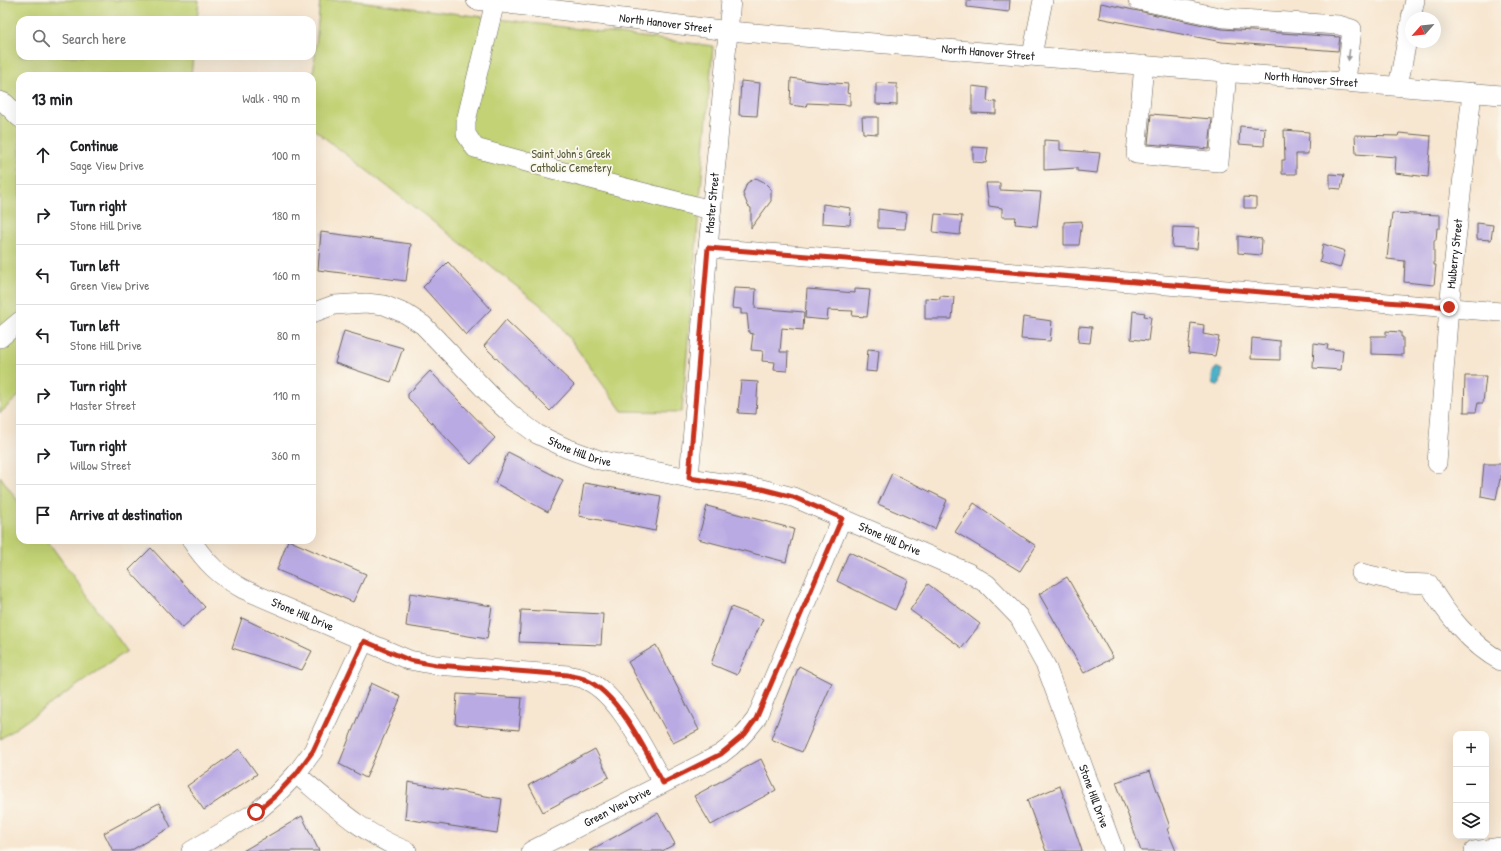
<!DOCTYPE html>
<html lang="en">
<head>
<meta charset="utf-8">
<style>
  :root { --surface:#fff; --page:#f6f6f6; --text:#202124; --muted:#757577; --line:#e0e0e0 }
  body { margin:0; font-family:"Patrick Hand",sans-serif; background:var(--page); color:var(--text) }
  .controls { position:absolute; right:12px; bottom:12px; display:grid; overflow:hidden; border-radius:8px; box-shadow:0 4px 16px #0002 }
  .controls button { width:36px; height:36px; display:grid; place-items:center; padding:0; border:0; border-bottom:1px solid var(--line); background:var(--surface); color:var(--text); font:20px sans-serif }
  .compass { position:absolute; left:1405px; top:12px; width:36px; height:36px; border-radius:50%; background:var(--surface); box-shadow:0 4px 16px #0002; rotate:243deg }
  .stop { position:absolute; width:12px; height:12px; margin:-9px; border:3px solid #c8321e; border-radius:50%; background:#fff }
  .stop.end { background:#c8321e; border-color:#fff; box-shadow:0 1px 4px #0008 }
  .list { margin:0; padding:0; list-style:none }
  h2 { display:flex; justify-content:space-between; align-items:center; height:52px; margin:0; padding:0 16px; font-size:17px }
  h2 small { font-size:13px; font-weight:400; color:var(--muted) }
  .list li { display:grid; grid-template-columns:26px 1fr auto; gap:12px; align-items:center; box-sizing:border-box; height:60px; padding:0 16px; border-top:1px solid var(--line) }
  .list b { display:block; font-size:15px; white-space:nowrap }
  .list p { margin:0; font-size:13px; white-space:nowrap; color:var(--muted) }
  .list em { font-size:13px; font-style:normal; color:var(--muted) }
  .icon { flex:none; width:22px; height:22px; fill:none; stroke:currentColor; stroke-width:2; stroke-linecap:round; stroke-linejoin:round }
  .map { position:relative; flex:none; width:1501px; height:851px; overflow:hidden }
  .search { position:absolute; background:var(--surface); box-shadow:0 4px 16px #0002; left:16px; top:16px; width:300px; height:44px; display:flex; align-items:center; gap:10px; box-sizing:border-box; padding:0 14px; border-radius:12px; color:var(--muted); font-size:15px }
  .panel { position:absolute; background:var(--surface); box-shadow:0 4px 16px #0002; left:16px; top:72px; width:300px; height:472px; border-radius:12px }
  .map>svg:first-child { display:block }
  .green { fill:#c2d274; stroke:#6f7748 }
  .water { fill:#49b1c8; stroke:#326672 }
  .building { fill:#baaae3 }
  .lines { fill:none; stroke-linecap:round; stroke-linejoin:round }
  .minor-casing { stroke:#69635b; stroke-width:20 }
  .minor { stroke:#fff; stroke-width:19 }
  .oneway { fill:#999 }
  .route { stroke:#c8321e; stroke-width:5 }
  .labels { text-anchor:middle; stroke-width:3.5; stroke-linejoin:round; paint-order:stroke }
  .street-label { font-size:12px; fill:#1c1c1c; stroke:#fbf7ec }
  .park-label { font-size:12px; fill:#565c3b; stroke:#fbf7ec }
</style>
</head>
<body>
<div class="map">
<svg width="1501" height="851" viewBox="0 0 1501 851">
  <rect width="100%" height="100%" fill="#fbf7ec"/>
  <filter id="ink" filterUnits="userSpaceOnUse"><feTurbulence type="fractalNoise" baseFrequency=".025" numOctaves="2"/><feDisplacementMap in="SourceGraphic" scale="8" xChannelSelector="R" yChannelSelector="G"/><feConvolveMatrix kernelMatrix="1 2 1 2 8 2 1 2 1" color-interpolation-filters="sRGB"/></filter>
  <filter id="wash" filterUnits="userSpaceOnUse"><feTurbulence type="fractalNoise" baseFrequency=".012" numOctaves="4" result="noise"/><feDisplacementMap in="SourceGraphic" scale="16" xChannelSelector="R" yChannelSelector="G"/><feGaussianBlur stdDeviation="0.9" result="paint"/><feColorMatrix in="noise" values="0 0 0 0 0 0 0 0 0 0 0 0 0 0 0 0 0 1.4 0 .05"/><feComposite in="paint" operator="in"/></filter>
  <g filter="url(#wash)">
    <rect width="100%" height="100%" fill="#f7e6d0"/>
    <g class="green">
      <path d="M0,0H199L197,20H20V56H193L191,76H20V395L0,413Z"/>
      <path d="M320,0H349L713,46L682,412L622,411L551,313L312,128V89Z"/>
      <path d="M0,476L20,504V540H47L127,651L0,739Z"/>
    </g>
    <path class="water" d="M1216,368H1218L1222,370V374L1220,384L1218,385L1213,384C1211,379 1212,371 1216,368Z"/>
    <g id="blocks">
      <g class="building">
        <path d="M967,0H1010L1009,12L967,7Z"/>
        <path d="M1101,3L1222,29L1340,37L1338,51L1222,42L1099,18Z"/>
        <path d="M791,78L819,82L848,84L847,93L850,94V105L807,103L806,107L790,105Z"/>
        <path d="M741,81L760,83L757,116L739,115Z"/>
        <path d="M876,83L897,84V105L876,104Z"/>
        <path d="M972,86L988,88L987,101L996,102V114L972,113Z"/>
        <path d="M1151,114L1212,119L1209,149L1148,144Z"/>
        <path d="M862,117H878V134L863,133Z"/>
        <path d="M1240,126L1265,128L1264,146L1239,144Z"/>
        <path d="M1284,130L1309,132L1308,154H1296V174H1282V160H1285Z"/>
        <path d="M1399,133L1431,136L1428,177L1395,173L1396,157L1356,154L1355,135L1398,136Z"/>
        <path d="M1044,140L1060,141V150L1100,153L1097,173L1077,171V168L1044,170Z"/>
        <path d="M973,147L988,148L986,163L973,162Z"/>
        <path d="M1330,174L1344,175L1341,189L1330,188Z"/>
        <path d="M756,178L764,182L771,189V201L751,228V208L748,206L743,194L747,183Z"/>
        <path d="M986,183H1000V190L1041,192L1037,226L1015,224L1016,217H1002V208L989,206Z"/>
        <path d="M1244,197L1256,198V208H1244Z"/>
        <path d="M823,204L851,208L850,225L822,223Z"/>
        <path d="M878,209L907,213L905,229L878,228Z"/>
        <path d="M1392,213L1440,215V228H1437L1436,240H1434V265H1436L1434,285L1404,282L1405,261L1387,259Z"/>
        <path d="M935,214L962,216L960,235L933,232Z"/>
        <path d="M1082,221L1079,245H1064V222Z"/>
        <path d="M1477,223L1493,225L1491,240L1477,239Z"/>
        <path d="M1173,227L1199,228L1197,249L1172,247Z"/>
        <path d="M321,232L411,244L406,281L318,270Z"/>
        <path d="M1238,236L1262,239L1261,255L1238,253Z"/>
        <path d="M1323,244L1345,251L1340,268L1320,262Z"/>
        <path d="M448,262L491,309L466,335L423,287Z"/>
        <path d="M734,288L756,289L755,308L804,312L803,330L782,328L780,352H788L787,371L774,370L775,362L762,361L763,351L751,350L753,334L749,333L747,314H741V309L732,308Z"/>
        <path d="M807,289L855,293V289L870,290L867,317L852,316L853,311L828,310L827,320L805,318Z"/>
        <path d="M940,296L954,297L952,319H925V298L940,299Z"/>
        <path d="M1133,311L1145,313L1144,316L1151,317L1148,341L1131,339Z"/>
        <path d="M1023,317L1052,321L1050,341L1021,339Z"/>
        <path d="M506,320L574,385L550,411L484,346Z"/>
        <path d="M1191,323L1204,325L1203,334L1219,337L1215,356L1188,353Z"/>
        <path d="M1079,326L1092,327L1090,343L1078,342Z"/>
        <path d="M344,331L403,348L391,382L335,363Z"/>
        <path d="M1386,331L1401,332V337H1403V355L1371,354V336H1386Z"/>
        <path d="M1252,338L1280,341V360L1251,359Z"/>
        <path d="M1314,343L1328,345L1327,349L1343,350L1341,370L1313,368Z"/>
        <path d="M868,349L879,350L877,372L866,371Z"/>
        <path d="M430,371L495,438L471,464L408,398V394Z"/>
        <path d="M1465,376H1486L1483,403H1478L1476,412H1464Z"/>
        <path d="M741,381L758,382L756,414L738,413Z"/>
        <path d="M508,452L563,480L548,512L495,483Z"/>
        <path d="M1484,464H1501V480L1500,479L1496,499L1481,496Z"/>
        <path d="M892,473L947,500L935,529L878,504Z"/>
        <path d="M584,483L661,496L655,531L579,516Z"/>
        <path d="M974,503L1036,546L1020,571L955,532Z"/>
        <path d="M707,506L794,529L786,562L698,539Z"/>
        <path d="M288,540L366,574L353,602L277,570Z"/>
        <path d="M151,548L205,607L182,628L129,570Z"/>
        <path d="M849,552L908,580L895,610L837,581Z"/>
        <path d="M1067,577L1113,658L1084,673L1039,594Z"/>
        <path d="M928,584L980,624L962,648L910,610Z"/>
        <path d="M410,593L492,606L487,639L406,626Z"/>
        <path d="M731,607L763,619L737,675L711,664Z"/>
        <path d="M521,610L603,614L601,645L519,642Z"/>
        <path d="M242,618L312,651L302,670L232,648Z"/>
        <path d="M656,645L699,730L673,743L628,662Z"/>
        <path d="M799,666L832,683L802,752L771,739Z"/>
        <path d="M371,683L401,697L366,778L339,764Z"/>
        <path d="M457,694L522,698L519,730L455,724Z"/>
        <path d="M239,749L257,774L204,810L187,786Z"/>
        <path d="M595,749L609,777L543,812L529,785Z"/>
        <path d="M761,759L776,790L711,825L694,796Z"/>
        <path d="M1150,771L1170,827L1167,829L1176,851H1141L1116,782Z"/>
        <path d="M408,782L502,799L497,833L405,819Z"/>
        <path d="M1060,786L1082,851H1046L1027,800Z"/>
        <path d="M159,803L171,827L130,851H113L104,833Z"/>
        <path d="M658,813L675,844L662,851H589Z"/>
        <path d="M302,816L319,851H243Z"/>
      </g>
    </g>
  </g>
  <g filter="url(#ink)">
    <use href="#blocks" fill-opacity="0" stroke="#69635b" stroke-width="1"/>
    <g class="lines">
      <defs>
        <g id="minor">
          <path id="s1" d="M476,0L729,31L1501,95"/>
          <path d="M1138,0L1224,18L1339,25L1352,29L1346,81"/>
          <path d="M495,2L466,121V134L475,148L556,170L711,210"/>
          <path d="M1411,18L1415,0"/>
          <path d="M1032,55L1043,0"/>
          <path d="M1144,65L1136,154L1219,162L1227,72"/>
          <path d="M1398,86L1411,20"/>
          <path d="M0,101L5,103L20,118"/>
          <path d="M708,248L1501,312"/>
          <path id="s2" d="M312,313L334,305L366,303L384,305L406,314L423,325L491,396L514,417L537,434L566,448L599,460L689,478L762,489L793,497L969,573L987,584L1019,617L1046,666L1114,851"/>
          <path d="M0,338L20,321"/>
          <path id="s3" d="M1437,463L1449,307L1472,92"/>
          <path id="s4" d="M689,478L708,248L731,0"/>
          <path id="s5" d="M191,540C206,563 220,576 243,589L409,660L436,665L568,675C574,677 581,677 586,680C619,694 646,753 663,783"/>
          <path d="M1361,573L1404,583L1429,584C1445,613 1472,646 1501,661"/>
          <path d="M296,774C331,803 364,835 407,851"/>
          <path d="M191,851L256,812L275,796L296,774L313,751L364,641"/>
          <path id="s6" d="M531,851L721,754C735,744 745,734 756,719L842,518"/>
          <path d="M1474,851L1501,847"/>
        </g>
      </defs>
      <use href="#minor" class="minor-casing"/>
      <use href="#minor" class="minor"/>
    </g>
    <defs><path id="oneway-solid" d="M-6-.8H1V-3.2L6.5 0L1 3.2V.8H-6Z"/></defs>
    <use class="oneway" href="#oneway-solid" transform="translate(1349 55) rotate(97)"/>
  </g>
  <g class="lines" filter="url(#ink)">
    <path class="route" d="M256,812L275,796L296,774L313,751L364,641L409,660L436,665L568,675C574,677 581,677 586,680C619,694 646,752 663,783L721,754L745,734L756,719L842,518L793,497L762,489L689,478L708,248L1449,307"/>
  </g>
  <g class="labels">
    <g class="street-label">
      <text dy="4" stroke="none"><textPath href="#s1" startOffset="191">North Hanover Street</textPath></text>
      <text dy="4" stroke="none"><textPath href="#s1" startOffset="515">North Hanover Street</textPath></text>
      <text dy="4" stroke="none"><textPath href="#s1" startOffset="839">North Hanover Street</textPath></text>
      <text dy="4" stroke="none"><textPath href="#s4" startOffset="276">Master Street</textPath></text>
      <text dy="4" stroke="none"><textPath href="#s3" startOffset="210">Mulberry Street</textPath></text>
      <text dy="4" stroke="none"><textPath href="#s2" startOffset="322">Stone Hill Drive</textPath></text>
      <text dy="4" stroke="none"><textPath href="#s2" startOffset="646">Stone Hill Drive</textPath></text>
      <text dy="4" stroke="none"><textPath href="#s5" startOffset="137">Stone Hill Drive</textPath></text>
      <text dy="4" stroke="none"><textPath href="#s2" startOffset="994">Stone Hill Drive</textPath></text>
      <text dy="4" stroke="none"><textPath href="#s6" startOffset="97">Green View Drive</textPath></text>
    </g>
    <g class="park-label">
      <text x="571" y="158">Saint John's Greek<tspan x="571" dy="14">Catholic Cemetery</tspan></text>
    </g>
  </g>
</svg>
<div class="controls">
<button>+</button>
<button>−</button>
<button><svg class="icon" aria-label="layers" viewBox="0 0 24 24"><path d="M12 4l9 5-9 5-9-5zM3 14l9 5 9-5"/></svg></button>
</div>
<svg class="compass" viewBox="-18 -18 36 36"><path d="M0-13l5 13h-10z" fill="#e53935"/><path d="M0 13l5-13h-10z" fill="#757577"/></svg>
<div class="stop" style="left:256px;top:812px"></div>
<div class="stop end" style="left:1449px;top:307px"></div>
<div class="search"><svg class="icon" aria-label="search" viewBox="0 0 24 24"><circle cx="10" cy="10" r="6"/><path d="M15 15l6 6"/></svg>Search here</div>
<section class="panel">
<h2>13 min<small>Walk · 990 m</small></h2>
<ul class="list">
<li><svg class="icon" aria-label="ahead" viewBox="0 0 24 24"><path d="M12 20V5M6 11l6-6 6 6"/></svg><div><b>Continue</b><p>Sage View Drive</p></div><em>100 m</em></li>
<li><svg class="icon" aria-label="right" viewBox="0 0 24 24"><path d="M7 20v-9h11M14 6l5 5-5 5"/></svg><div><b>Turn right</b><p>Stone Hill Drive</p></div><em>180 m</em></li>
<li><svg class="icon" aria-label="left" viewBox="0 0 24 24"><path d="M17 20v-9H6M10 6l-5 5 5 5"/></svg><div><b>Turn left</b><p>Green View Drive</p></div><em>160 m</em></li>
<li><svg class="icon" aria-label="left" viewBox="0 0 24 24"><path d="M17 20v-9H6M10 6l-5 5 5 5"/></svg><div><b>Turn left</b><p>Stone Hill Drive</p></div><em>80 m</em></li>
<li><svg class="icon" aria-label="right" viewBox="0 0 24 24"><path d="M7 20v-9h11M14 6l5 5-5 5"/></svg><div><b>Turn right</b><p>Master Street</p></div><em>110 m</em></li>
<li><svg class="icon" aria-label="right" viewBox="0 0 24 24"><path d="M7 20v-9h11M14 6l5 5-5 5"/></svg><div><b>Turn right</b><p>Willow Street</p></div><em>360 m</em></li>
<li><svg class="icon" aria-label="arrive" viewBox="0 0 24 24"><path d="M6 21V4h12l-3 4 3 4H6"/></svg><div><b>Arrive at destination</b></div></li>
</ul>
</section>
</div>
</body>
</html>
